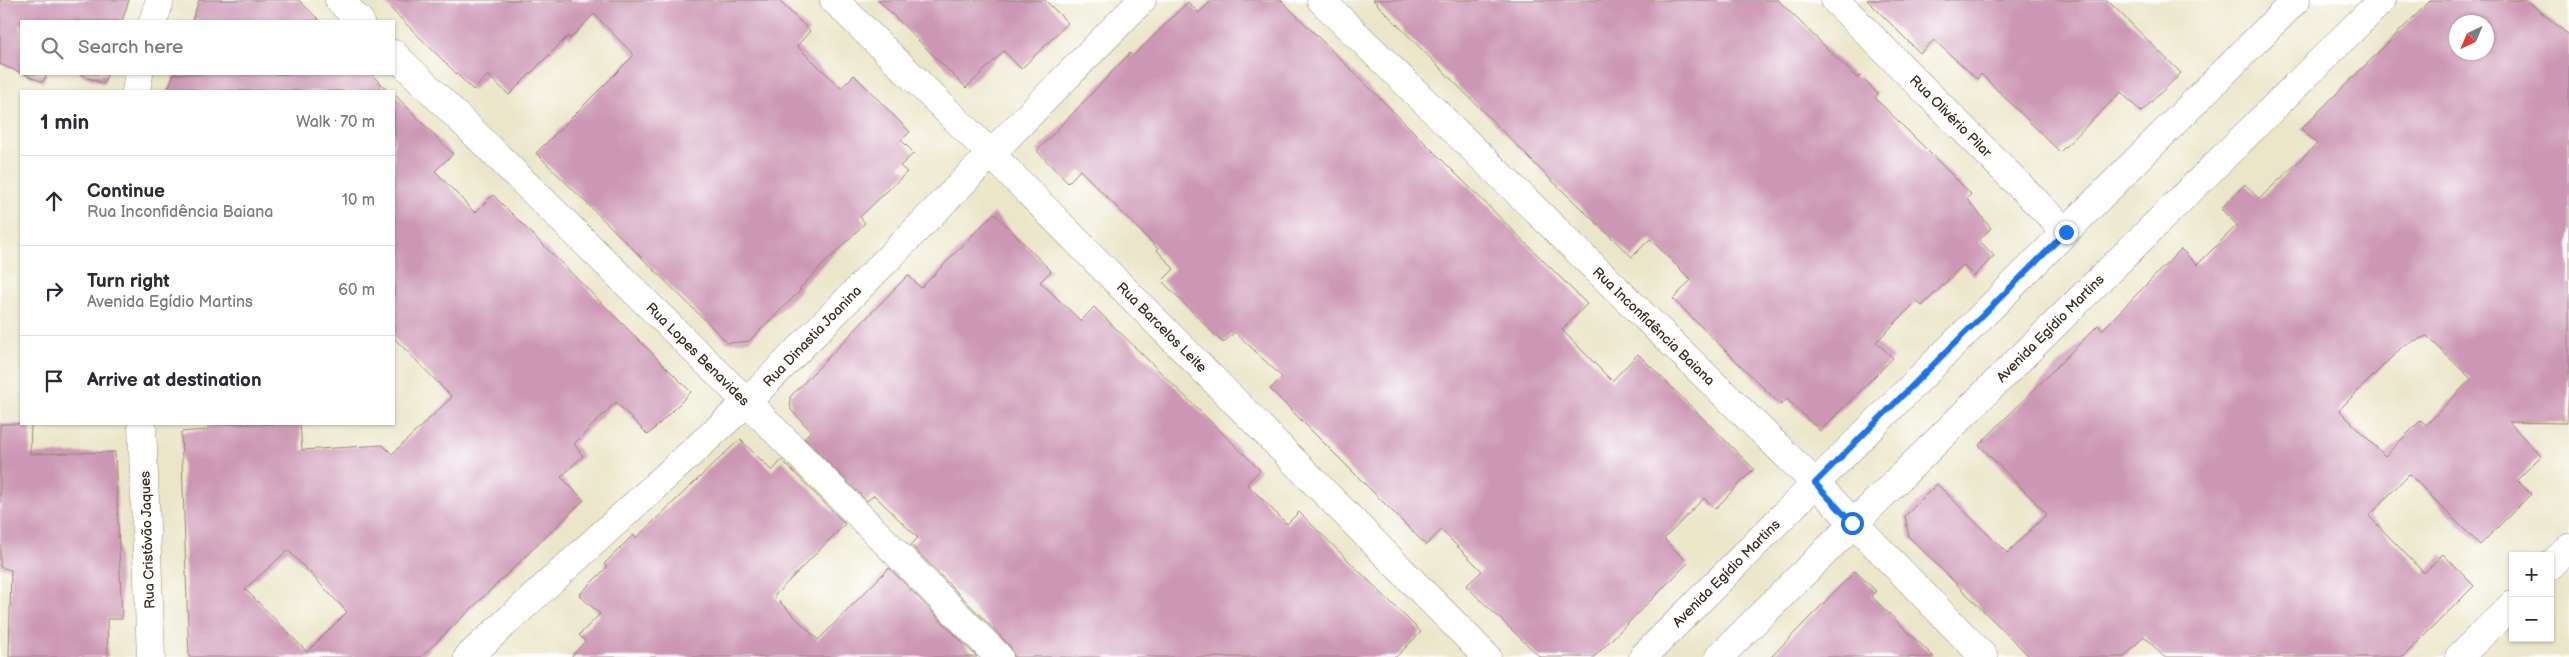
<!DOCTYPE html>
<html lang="en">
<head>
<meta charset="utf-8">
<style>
  :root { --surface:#fff; --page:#f2f2f3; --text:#2b2b33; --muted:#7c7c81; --line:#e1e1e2 }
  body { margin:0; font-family:"Balsamiq Sans",sans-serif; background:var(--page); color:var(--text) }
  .controls { position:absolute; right:15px; bottom:15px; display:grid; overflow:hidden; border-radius:0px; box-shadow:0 1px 4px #0004 }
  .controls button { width:45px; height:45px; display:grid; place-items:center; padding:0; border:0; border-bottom:1px solid var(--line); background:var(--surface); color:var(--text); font:25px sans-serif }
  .compass { position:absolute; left:2449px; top:15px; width:45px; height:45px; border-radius:50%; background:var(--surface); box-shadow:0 1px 4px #0004; rotate:224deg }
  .stop { position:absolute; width:15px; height:15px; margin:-11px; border:4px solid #1a73e8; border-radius:50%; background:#fff }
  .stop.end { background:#1a73e8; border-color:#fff; box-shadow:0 1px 5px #0008 }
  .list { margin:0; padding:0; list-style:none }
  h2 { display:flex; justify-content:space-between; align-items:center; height:65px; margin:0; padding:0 20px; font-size:21px }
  h2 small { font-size:16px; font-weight:400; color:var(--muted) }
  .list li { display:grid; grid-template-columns:32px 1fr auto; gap:15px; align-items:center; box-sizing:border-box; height:90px; padding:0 20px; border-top:1px solid var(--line) }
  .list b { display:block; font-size:19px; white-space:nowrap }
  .list p { margin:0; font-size:16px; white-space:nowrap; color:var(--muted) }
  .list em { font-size:16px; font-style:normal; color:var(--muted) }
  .icon { flex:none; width:28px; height:28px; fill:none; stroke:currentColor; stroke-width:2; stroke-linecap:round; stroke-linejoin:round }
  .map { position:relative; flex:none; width:2569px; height:657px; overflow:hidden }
  .search { position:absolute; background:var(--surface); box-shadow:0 1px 4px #0004; left:20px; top:20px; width:375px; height:55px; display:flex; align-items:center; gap:12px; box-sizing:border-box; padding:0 18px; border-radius:0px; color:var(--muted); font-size:19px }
  .panel { position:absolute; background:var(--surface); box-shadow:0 1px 4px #0004; left:20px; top:90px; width:375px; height:335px; border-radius:0px }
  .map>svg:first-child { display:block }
  .building { fill:#cc97b4; fill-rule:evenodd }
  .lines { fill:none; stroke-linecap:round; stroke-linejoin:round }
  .street-casing { stroke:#938874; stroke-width:29 }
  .secondary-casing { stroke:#938874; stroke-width:29 }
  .street { stroke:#fff; stroke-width:28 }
  .secondary { stroke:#fff; stroke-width:28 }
  .route { stroke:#1a73e8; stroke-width:6 }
  .labels { text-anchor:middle; stroke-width:4.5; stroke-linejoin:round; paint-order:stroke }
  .street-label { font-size:14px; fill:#3b2a1e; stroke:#fff }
</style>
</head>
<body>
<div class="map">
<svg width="2569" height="657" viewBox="0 0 2569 657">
  <rect width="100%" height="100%" fill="#fff"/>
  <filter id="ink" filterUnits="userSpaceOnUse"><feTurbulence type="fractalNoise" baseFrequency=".02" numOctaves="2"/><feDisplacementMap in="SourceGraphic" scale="10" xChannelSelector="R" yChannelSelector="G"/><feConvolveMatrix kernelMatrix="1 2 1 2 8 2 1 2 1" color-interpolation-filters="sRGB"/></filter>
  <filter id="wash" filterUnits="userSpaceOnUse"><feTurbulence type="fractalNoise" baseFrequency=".0096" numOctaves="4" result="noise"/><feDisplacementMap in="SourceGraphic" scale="20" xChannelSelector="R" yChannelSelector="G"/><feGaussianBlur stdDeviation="1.12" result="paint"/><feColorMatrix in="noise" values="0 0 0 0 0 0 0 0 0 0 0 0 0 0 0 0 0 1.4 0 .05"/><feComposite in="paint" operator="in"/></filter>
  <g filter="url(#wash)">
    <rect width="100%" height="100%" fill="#ebe6c9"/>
    <g id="blocks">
      <g class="building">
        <path d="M0,0H129L122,21H21V73L0,64Z"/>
        <path d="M199,0H299L320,21H192Z"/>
        <path d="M382,0H778L810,31L797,46L841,88L854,75L910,132L901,140L914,153L900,166L907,172L860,217L865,223L799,289L801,290L749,341L728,343L536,153L634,55L594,14L570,39L568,36L509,95L488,75L473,90Z"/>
        <path d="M878,0H1045L1068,23L1021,69L1004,51L966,88Z"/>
        <path d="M1212,0H1281L1587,304L1562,330L1612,381L1638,354L1754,469L1715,509L1704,498L1664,539L1688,563L1594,657H1540L1466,586L1482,571L1441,530L1426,545L1270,389L1282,377L1235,332L1223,343L1162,281L1174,269L1157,250L1158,249L1080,170L1068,183L1037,151L1130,53L1133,56L1188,2L1199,13Z"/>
        <path d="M1373,0H1778L1857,78L1860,76L1878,94L1875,98L1971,194L1967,199L1991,228L1979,240L1994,256L1974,276L1963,265L1922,306L1917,301L1876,342L1893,358L1820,431L1787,399L1781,405L1673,299L1691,280L1650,239L1632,257L1544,173Z"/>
        <path d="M1867,0H2107L2181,73L2141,112L2121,92L2060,152L1981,74L1977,79L1934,40L1920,53Z"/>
        <path d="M2431,0H2526L2569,35V379L2567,423L2509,422L2541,456L2517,480L2531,494L2480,545L2409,474L2369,516L2424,573L2443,554L2474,586L2403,657H2164L2144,636L2124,657H2030L1909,537L1905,516L1937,484L2007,553L2047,514L1979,445L2098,325L2102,330L2181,249L2197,265L2237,225L2221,209L2245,184L2259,199L2317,144L2301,129ZM2456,22H2486V52H2456ZM2427,336L2471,379L2426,425L2421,420L2385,456L2339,410L2404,345Z"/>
        <path d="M24,74H47L43,82Z"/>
        <path d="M79,74H107L104,84Z"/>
        <path d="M174,74H371L388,91H167Z"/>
        <path d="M394,94L453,154L435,171L475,213L493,195L691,392L648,435L616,402L574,444L583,456L561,477L584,500L421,657H189L181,432L208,430V424H300L302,450L383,445L392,454L452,397L394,338ZM288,550L347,612L307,652L245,589Z"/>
        <path d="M994,213L1051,271L1040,282L1081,321L1094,307L1260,470L1247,484L1287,524L1299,512L1421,632L1396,657H1014L1010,646L911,545L918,538L874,495L867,501L804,438L811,431L791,410L790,397L908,275L921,288Z"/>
        <path d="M0,424H31L30,454L115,452L122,619H107L108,657H9L11,570L0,567Z"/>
        <path d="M740,439L772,471L782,460L845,524L774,596L818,640L889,568L977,657H571L585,641L579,635L600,614L579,595L607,567L604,564L633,535L636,538Z"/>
        <path d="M1855,571L1876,591L1871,596L1934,657H1771Z"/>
      </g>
    </g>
  </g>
  <g filter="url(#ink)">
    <use href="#blocks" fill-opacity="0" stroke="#938874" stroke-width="1"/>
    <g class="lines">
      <defs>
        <g id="street">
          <path d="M339,0L360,21"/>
          <path d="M834,0L990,153L1487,657"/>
          <path d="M1321,0L1815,483L1984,657"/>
          <path d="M1835,0L2066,232"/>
          <path d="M153,21L160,0"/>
          <path d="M394,54L747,402L999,657"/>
          <path d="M136,91L139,74"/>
          <path d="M142,424L151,657"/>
          <path d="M2550,566L2569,548"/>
          <path d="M468,657L747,402L1142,0"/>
          <path d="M2459,657L2513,604"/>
        </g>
        <g id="secondary">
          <path d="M1643,657L2296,0"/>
          <path d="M1719,657L2382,0"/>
        </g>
      </defs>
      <use href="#street" class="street-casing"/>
      <use href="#secondary" class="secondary-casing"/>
      <use href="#street" class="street"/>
      <use href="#secondary" class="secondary"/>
    </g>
  </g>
  <g class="lines" filter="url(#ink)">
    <path class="route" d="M1852,523L1815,483L2066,232"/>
  </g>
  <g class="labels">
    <g class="street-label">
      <text transform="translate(1951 116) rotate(45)" y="5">Rua Olivério Pilar</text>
      <text transform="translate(1654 326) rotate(44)" y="5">Rua Inconfidência Baiana</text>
      <text transform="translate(1162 327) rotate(45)" y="5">Rua Barcelos Leite</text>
      <text transform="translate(2050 328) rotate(-45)" y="5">Avenida Egídio Martins</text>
      <text transform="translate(812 336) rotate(-46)" y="5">Rua Dinastia Joanina</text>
      <text transform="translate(698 354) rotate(45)" y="5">Rua Lopes Benavides</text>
      <text transform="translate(147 540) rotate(-92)" y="5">Rua Cristóvão Jaques</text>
      <text transform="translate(1726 573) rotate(-45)" y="5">Avenida Egídio Martins</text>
    </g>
  </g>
</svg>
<div class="controls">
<button>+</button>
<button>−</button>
</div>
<svg class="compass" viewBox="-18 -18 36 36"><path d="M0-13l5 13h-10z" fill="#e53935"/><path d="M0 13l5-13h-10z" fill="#7c7c81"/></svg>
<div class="stop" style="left:1852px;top:523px"></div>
<div class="stop end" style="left:2066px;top:232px"></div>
<div class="search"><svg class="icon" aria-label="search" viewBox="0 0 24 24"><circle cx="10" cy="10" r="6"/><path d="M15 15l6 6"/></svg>Search here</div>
<section class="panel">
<h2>1 min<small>Walk · 70 m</small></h2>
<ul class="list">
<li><svg class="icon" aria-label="ahead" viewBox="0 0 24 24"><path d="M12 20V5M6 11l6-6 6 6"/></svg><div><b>Continue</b><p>Rua Inconfidência Baiana</p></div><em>10 m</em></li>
<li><svg class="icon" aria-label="right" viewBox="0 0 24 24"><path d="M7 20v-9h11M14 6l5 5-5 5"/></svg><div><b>Turn right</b><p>Avenida Egídio Martins</p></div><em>60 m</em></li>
<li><svg class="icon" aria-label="arrive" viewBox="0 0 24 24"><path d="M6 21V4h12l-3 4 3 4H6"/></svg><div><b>Arrive at destination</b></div></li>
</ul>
</section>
</div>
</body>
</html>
